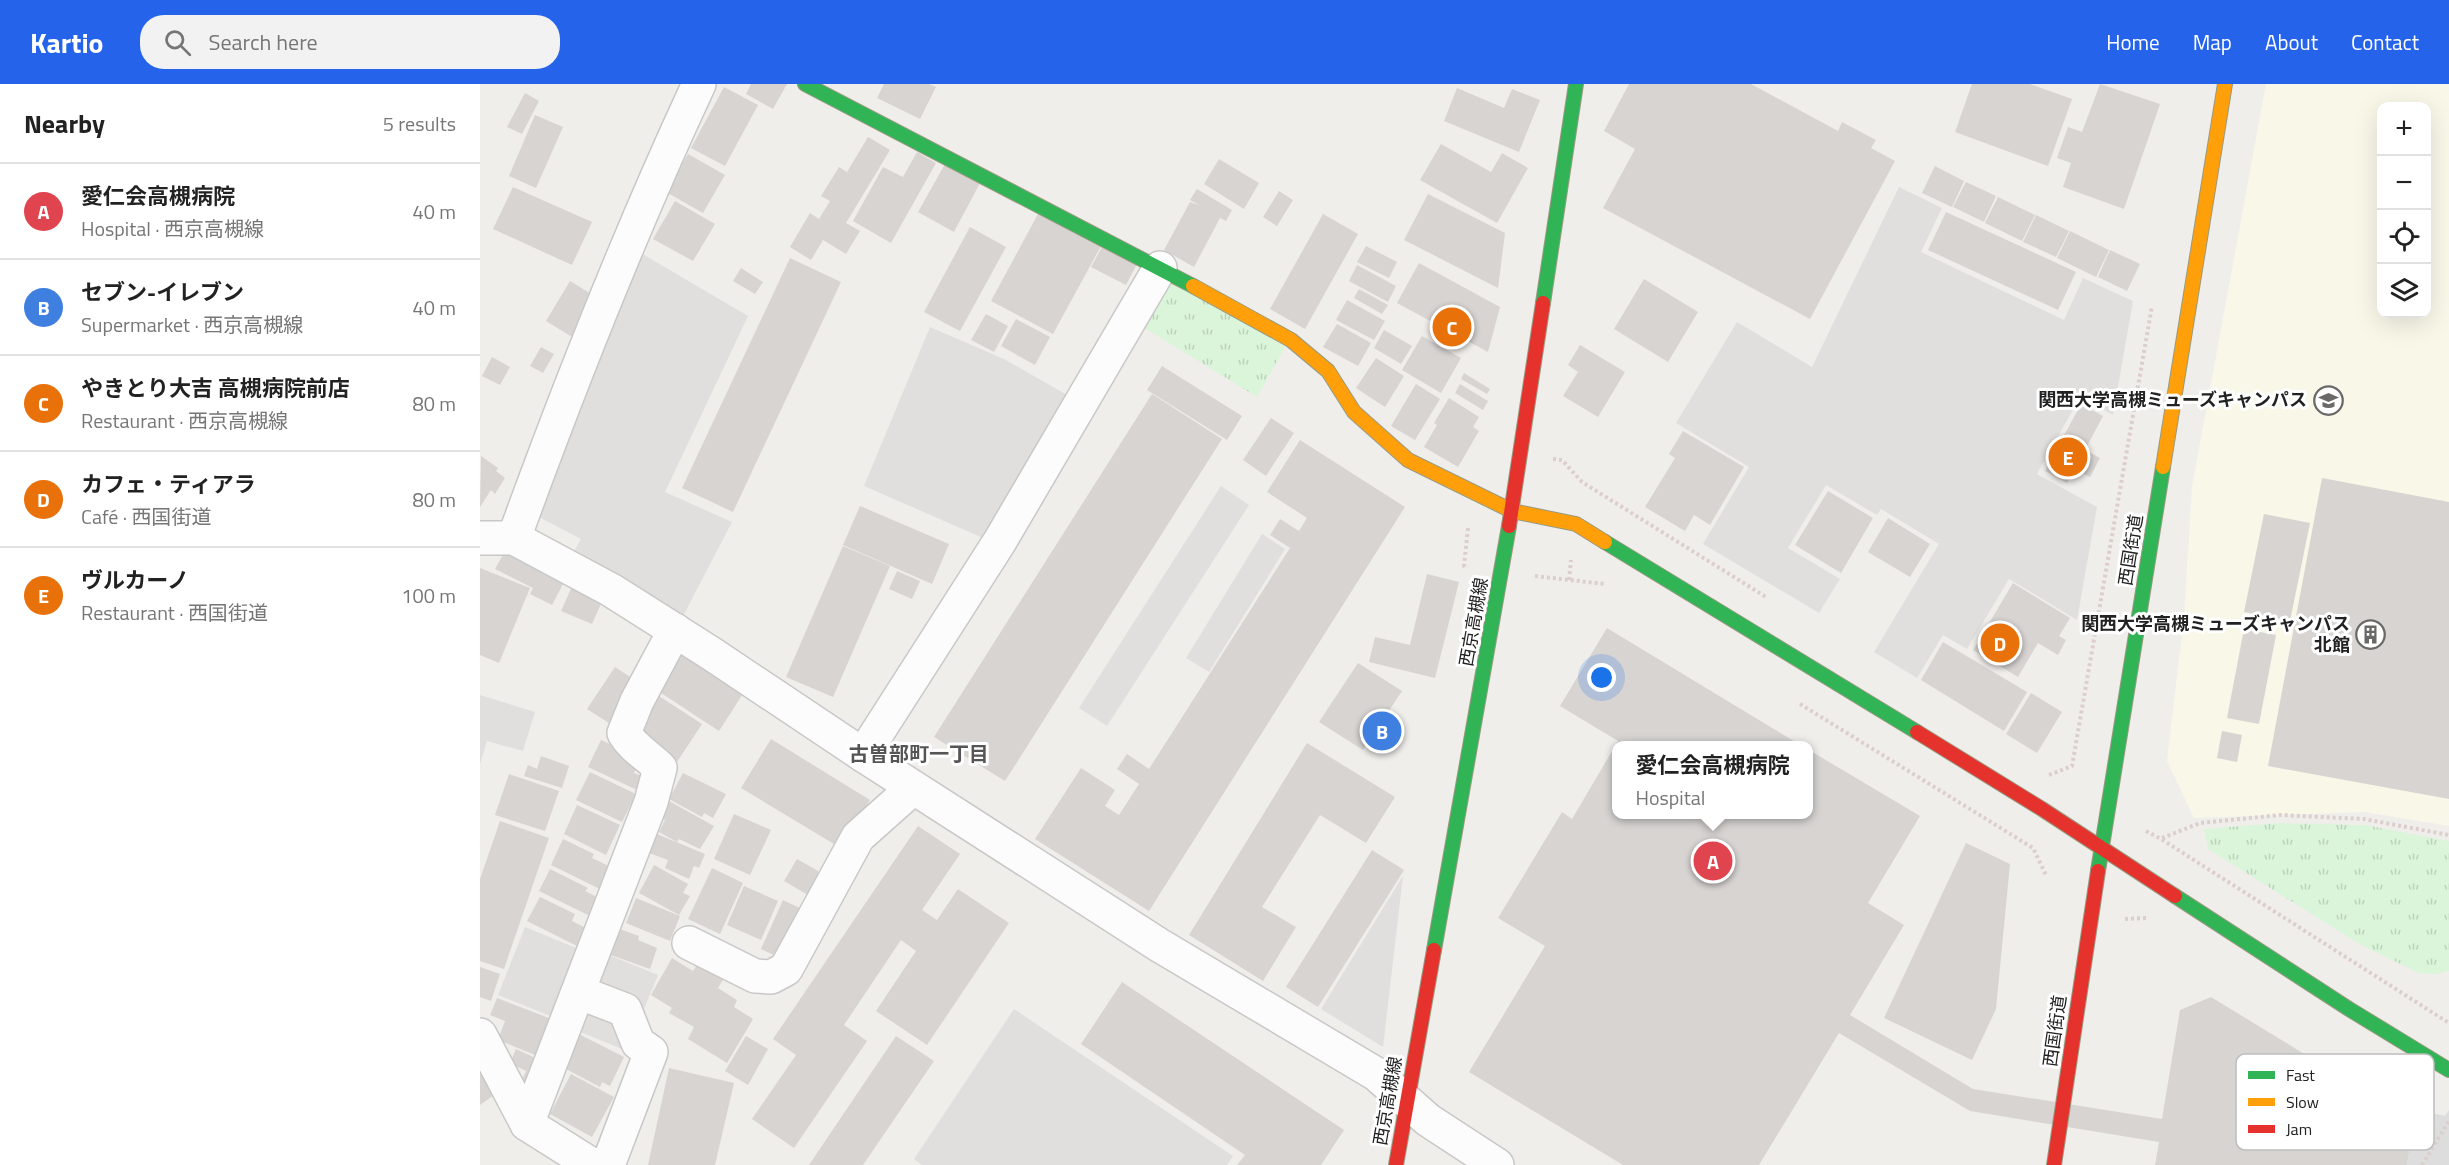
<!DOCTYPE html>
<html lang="en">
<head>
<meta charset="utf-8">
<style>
  :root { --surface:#fff; --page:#f2f2f2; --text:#222; --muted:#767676; --line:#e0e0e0; --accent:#2563eb }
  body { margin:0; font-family:"Titillium Web","Noto Sans JP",sans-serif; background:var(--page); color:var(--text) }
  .controls { position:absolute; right:18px; top:18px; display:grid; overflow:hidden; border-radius:12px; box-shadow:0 6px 24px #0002 }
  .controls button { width:54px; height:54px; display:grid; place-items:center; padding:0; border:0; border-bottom:2px solid var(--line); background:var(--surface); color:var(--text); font:30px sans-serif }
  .you { position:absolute; left:1122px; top:594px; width:21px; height:21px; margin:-15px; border:4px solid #fff; border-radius:50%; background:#1a73e8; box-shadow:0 0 0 9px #1a73e833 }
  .badge { display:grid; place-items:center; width:39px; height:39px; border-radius:50%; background:var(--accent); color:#fff; font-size:20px; font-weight:700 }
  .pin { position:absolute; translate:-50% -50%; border:3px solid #fff; box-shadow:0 2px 6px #0006 }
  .popup { position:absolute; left:1132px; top:657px; width:201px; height:78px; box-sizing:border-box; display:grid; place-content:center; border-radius:12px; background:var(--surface); filter:drop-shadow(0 2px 4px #0005); font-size:20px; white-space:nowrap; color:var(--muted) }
  .popup b { font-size:22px; color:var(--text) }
  .popup::after { content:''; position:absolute; left:50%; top:100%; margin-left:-12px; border:12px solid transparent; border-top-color:var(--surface) }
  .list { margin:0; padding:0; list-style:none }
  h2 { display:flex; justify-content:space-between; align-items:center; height:78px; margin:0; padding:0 24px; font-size:26px }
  h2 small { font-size:20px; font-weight:400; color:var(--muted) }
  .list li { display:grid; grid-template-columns:39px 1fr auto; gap:18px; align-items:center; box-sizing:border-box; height:96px; padding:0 24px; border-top:2px solid var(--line) }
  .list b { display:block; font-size:22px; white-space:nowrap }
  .list p { margin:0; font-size:20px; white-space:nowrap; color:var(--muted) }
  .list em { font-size:20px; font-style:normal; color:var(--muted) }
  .icon { flex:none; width:33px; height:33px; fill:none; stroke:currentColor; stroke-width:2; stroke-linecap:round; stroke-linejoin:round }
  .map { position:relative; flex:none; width:1969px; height:1081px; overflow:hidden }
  header { display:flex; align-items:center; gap:36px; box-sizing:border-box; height:84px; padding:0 30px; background:var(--accent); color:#fff }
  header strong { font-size:28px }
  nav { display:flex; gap:33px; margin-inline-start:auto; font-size:21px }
  .search { width:420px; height:54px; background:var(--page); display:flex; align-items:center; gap:15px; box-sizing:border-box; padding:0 21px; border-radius:24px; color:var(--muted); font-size:22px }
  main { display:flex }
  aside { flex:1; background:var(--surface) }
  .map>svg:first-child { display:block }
  .education { fill:#f8f7e8; fill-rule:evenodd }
  .park { fill:url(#park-tufts) }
  .parking { fill:#e0dfde }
  .pier { fill:#dedddd }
  .building { fill:#d7d4d2 }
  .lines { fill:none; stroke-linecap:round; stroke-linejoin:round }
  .street-casing { stroke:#c9c8c7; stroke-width:36 }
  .fast-casing { stroke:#999a82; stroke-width:16 }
  .slow-casing { stroke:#999a82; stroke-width:16 }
  .jam-casing { stroke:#999a82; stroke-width:16 }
  .path { stroke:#dccecd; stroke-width:4; stroke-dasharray:3 3; stroke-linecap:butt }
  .street { stroke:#fdfcfc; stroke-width:33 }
  .fast { stroke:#30b455; stroke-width:14 }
  .slow { stroke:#ff9f0a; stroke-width:14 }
  .jam { stroke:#e5322d; stroke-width:14 }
  .labels { text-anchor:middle; stroke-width:6; stroke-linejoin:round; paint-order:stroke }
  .poi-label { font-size:18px; font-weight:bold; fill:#222; stroke:#fff; text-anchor:end }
  .street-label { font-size:18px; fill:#222; stroke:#fff }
  .neighbourhood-label { font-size:20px; font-weight:bold; fill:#555; stroke:#fff }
  .key { fill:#fff; stroke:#bdbdbd; stroke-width:1.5 }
  .key-label { font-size:16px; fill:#222 }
</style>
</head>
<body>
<header>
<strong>Kartio</strong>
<div class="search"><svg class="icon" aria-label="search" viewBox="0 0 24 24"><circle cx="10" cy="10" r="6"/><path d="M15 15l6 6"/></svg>Search here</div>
<nav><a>Home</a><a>Map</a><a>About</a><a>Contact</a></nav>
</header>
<main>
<aside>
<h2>Nearby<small>5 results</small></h2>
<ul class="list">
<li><span class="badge" style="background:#e0444e">A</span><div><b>愛仁会高槻病院</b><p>Hospital · 西京高槻線</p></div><em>40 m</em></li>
<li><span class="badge" style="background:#3f7fe0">B</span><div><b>セブン-イレブン</b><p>Supermarket · 西京高槻線</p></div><em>40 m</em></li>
<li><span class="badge" style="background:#e8710a">C</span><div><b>やきとり大吉 高槻病院前店</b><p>Restaurant · 西京高槻線</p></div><em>80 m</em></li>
<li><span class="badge" style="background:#e8710a">D</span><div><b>カフェ・ティアラ</b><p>Café · 西国街道</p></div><em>80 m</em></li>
<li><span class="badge" style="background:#e8710a">E</span><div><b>ヴルカーノ</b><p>Restaurant · 西国街道</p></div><em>100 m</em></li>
</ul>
</aside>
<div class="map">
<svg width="1969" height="1081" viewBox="0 0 1969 1081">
  <defs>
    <pattern id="park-tufts" width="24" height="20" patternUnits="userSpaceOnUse" patternTransform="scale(1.5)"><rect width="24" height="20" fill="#daf5da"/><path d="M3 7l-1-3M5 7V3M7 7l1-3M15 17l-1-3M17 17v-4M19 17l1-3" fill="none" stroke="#bbd2bb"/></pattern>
  </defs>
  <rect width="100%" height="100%" fill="#f0eeeb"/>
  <path class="education" d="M1786,0H1969V742L1885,728L1714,734L1687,677L1704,533L1712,403ZM1902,22H1946V230H1902Z"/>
  <g class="park">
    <path d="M680,184L805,263L777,313L663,243Z"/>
    <path d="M1800,739L1885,741L1969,757V887L1957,890L1939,889L1881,861L1728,765L1724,745Z"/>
  </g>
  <g class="parking">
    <path d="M1419,103L1462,124L1441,168L1584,236L1603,194L1653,217L1633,331L1600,313L1557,390L1617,423L1597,536L1529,495L1487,565L1463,551L1437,594L1394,568L1459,460L1401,425L1397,431L1346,401L1308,464L1360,495L1339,529L1223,460L1269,383L1196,339L1257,238L1332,283Z"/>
    <path d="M154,165L268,232L185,408L252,438L202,534L92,471L101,455L57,432Z"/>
    <path d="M450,243L524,275L594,315L510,457L384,402Z"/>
    <path d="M741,402L769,421L627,642L599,624Z"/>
    <path d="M782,450L805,465L729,588L706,574Z"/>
    <path d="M0,611L55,628L43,667L7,657L0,680Z"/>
    <path d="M923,792L903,963L841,925Z"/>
    <path d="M45,843L101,866L73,933L18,911Z"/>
    <path d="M124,869L178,891L147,967L93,945Z"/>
    <path d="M534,925L753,1072L747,1081H442L434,1075Z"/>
  </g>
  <path class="pier" d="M1969,1026V1081H1927L1934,1037L1945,1032L1956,1030L1965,1032Z"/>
  <g class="building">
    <path d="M271,0H307L293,25L266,10Z"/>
    <path d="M404,0H449L456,3L440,35L397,14Z"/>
    <path d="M1149,0H1271L1358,47L1362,38L1396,56L1391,64L1415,77L1330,235L1123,124L1155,65L1124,47Z"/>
    <path d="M1492,0H1550L1592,15L1568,82L1475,48Z"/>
    <path d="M1620,0L1680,20L1644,125L1583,103L1591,79L1577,74L1588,43L1602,48Z"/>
    <path d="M244,3L278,21L245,82L211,64Z"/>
    <path d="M977,4L1024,24L1032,5L1060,16L1039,68L964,37Z"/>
    <path d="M45,9L59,17L42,50L27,43Z"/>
    <path d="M55,31L83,43L56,104L29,92Z"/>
    <path d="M388,53L410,66L366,139L380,147L366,170L343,156L331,176L310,163L330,129L339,135L350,117L341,112L359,83L367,88Z"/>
    <path d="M961,60L1011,88L1022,69L1048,84L1017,139L940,96Z"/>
    <path d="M437,68L456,79L411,159L373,137L403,83L423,93Z"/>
    <path d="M208,70L245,91L223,129L186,108Z"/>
    <path d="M739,75L779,99L764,125L724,100Z"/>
    <path d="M465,80L500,99L474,148L438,128Z"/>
    <path d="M1455,82L1484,97L1472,123L1442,109Z"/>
    <path d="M1486,98L1516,112L1504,138L1473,123Z"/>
    <path d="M33,103L112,138L92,181L13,145Z"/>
    <path d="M717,105L752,126L746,137L740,134L714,183L684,166L710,118L719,121L710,116Z"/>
    <path d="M799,107L813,116L797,142L783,133Z"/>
    <path d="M948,110L1025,149L1018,204L924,156Z"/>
    <path d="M1518,113L1555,131L1542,157L1505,139Z"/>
    <path d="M195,117L235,140L213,177L173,155Z"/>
    <path d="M559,128L621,162L573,250L511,217Z"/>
    <path d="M1466,128L1596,188L1578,226L1448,166Z"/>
    <path d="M843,130L878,150L825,245L790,225Z"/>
    <path d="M1556,131L1589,147L1576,173L1543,158Z"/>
    <path d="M490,143L526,163L480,247L444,228Z"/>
    <path d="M1590,147L1629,166L1616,193L1577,174Z"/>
    <path d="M624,159L658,178L646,201L611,183Z"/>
    <path d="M886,162L917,178L909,194L877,178Z"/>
    <path d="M1630,166L1660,180L1647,207L1618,193Z"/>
    <path d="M310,174L361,198L253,428L202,404Z"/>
    <path d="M939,179L1020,223L1008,268L917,219Z"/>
    <path d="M877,181L916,202L908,218L869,197Z"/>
    <path d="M261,184L283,198L275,210L253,197Z"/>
    <path d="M1164,195L1218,228L1188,278L1134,245Z"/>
    <path d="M90,197L121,216L97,256L66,237Z"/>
    <path d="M879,205L908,221L902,230L874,214Z"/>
    <path d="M867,216L905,237L894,256L856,236Z"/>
    <path d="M506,230L528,242L514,268L491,256Z"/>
    <path d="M536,235L570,253L555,281L521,262Z"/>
    <path d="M857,240L891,259L878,282L843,263Z"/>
    <path d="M904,246L932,262L921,280L894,264Z"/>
    <path d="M942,252L981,274L961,309L922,286Z"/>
    <path d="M1100,261L1145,288L1118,333L1083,312L1098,288L1088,281Z"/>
    <path d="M61,263L74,270L63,289L50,282Z"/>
    <path d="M12,273L30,283L20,301L2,292Z"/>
    <path d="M896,274L924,292L905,323L876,304Z"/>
    <path d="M682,282L762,332L747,356L667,306Z"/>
    <path d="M984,289L1010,305L1007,310L981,295Z"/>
    <path d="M936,300L960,315L935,356L911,342Z"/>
    <path d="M980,300L1008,317L1003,326L975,309Z"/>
    <path d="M672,310L742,355L525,697L454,653Z"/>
    <path d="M969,314L999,333L993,343L999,347L978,383L944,363L957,341L954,339Z"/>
    <path d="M1601,320L1623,332L1605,366L1620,374L1610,393L1595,385L1587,399L1565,387Z"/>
    <path d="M791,334L814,349L786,392L763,376Z"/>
    <path d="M1203,347L1264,383L1230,441L1214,431L1205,447L1165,423L1195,374L1189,370Z"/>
    <path d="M820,356L925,423L669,827L555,755L601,684L635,706L625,722L639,731L659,700L637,685L647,670L669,685L810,464L790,451L800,435L819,447L827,434L787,408Z"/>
    <path d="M1,372L18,384L16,387L25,394L15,410L11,406L0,423Z"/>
    <path d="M1842,394L1969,418V715L1788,682Z"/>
    <path d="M1348,407L1393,434L1361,489L1315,461Z"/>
    <path d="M380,422L469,460L452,500L363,461Z"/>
    <path d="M1784,430L1830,439L1810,537L1764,528Z"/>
    <path d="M1408,434L1450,460L1430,493L1388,468Z"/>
    <path d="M363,462L410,482L353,613L306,593Z"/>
    <path d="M24,469L83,500L72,521L50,510L53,504L15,485Z"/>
    <path d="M0,484L50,504L19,579L0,571Z"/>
    <path d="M417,487L440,497L432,515L409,505Z"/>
    <path d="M947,490L979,498L955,594L889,578L895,553L930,561Z"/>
    <path d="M94,498L125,511L112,540L81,527Z"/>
    <path d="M1533,499L1590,534L1579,552L1586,556L1578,571L1558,559L1538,593L1493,566Z"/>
    <path d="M1127,544L1322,662H1137V730H1329V666L1440,732L1388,819L1424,841L1370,931L1493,1005L1682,1035L1700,926L1731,913L1934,1037L1927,1081H1675L1679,1058L1490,1027L1359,949L1279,1081H1143L989,988L1065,862L1018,834L1082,728L1092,735L1138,657L1080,622Z"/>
    <path d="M1764,545L1796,551L1779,640L1747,634Z"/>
    <path d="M1463,558L1547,608L1524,647L1441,596Z"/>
    <path d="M204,561L268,602L239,647L175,605Z"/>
    <path d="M878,579L922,607L883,666L839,638Z"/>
    <path d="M135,583L159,599L132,641L107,625Z"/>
    <path d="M1551,609L1582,628L1557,669L1526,650Z"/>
    <path d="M179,612L222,640L197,678L155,650Z"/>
    <path d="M1742,647L1762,651L1757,678L1737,674Z"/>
    <path d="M291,655L390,716L374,743L367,739L354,760L261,704Z"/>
    <path d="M121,656L140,665L138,669L159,679L154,689L164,693L157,706L108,683Z"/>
    <path d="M827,659L915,713L886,759L840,731L782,823L816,843L783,897L709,851Z"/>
    <path d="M61,672L89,682L82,704L44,692L48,681L57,685Z"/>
    <path d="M110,688L156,710L142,738L96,716Z"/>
    <path d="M203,689L246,710L233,734L224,729L222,733L189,715Z"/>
    <path d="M29,690L79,707L65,747L15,731Z"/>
    <path d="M189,717L234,742L220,765L199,755L197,758L179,748L185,736L180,733Z"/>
    <path d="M97,721L140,741L126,771L84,750Z"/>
    <path d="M254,730L291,746L270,791L234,775Z"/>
    <path d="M20,737L69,754L24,885L0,877V795Z"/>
    <path d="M438,742L480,770L442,826L457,836L478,805L529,839L447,961L396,927L436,867L421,856L364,941L387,957L314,1064L272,1035L316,971L293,955Z"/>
    <path d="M177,750L225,770L219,784L214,782L209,795L185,784L188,776L169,769Z"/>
    <path d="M83,755L114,770L112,774L131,783L120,805L71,781Z"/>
    <path d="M1486,759L1530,780L1516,925L1492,976L1404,934Z"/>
    <path d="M892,766L924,786L838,923L806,903Z"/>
    <path d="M317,775L338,787L341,800L333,814L304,797Z"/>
    <path d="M174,781L208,800L203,809L210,812L199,831L159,809Z"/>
    <path d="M232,784L263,799L240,850L208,835Z"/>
    <path d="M70,785L108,804L105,807L117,813L108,831L59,807Z"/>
    <path d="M264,802L298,817L281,856L247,841Z"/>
    <path d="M60,813L95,830L92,837L112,847L103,865L47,837Z"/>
    <path d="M156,814L200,832L190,857L146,839Z"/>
    <path d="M303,816L324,826L302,875L281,865Z"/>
    <path d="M137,844L159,852L158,856L177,864L170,885L128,870Z"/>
    <path d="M192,874L213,887L218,879L244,894L238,904L257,916L254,923L273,935L247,979L208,955L214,943L189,929L192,924L171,911Z"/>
    <path d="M0,883L20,890L11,917L0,913Z"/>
    <path d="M642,898L864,1046L841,1081H757L765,1071L601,960Z"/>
    <path d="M17,914L74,936L60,973L18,956L25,937L10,931Z"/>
    <path d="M93,947L144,973L130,1002L122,998L120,1003L86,985L90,978L80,973Z"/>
    <path d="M266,952L288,965L268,1001L245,987Z"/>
    <path d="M416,952L454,977L383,1081H329Z"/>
    <path d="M36,965L64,978L52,1005L40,1000L46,987L30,979Z"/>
    <path d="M189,984L254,999L235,1081H168Z"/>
    <path d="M2,988L17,1009L0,1021V989Z"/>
    <path d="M91,990L134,1013L112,1053L70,1030Z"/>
  </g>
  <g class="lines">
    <defs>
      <g id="street">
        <path d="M0,454H34L131,506L232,570L383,671L679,861L896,990L948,1036L1017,1081"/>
        <path d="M34,454C90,300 150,148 219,0"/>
        <path d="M383,671L520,457L680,184"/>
        <path d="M209,859L275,892L291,893L306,885L378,753L433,704"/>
        <path d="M98,908L145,926L158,959L171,968L128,1081"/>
        <path d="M0,951L47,1040L112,1081"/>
        <path d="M47,1040L171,718L180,684C168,672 152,663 144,649L157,617L195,546"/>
      </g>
      <g id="fast">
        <path d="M325,0L713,202"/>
        <path d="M1063,219L1096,0"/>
        <path d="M1125,458L1437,648"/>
        <path d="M1618,787L1683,383"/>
        <path d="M1695,812L1869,925L1969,986"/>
        <path d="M954,866L1029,442"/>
      </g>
      <g id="slow">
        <path d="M713,202L811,256L848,287L874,328L928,376L1032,427L1096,440L1125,458"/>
        <path d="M1683,383L1745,0"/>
      </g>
      <g id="jam">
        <path d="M1029,442L1063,219"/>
        <path d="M1437,648L1562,725L1695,812"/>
        <path d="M916,1081L954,866"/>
        <path d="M1574,1081L1618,787"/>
      </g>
    </defs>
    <use href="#street" class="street-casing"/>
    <use href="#fast" class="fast-casing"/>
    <use href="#slow" class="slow-casing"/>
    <use href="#jam" class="jam-casing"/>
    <g class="path">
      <path d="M1073,375L1082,376L1102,398L1286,513"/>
      <path d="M988,444L984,482L988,483"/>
      <path d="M1055,492L1125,500"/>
      <path d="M1089,496L1091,476"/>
      <path d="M1320,620L1553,764L1566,791"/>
      <path d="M1569,691L1592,682L1672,222"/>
      <path d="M1666,747L1681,755L1969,939"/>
      <path d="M1682,754L1720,739L1800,731L1884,735L1969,751"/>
      <path d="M1645,835L1668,834"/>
      <path d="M1942,1081L1969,1037"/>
    </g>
    <use href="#street" class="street"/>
    <use href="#fast" class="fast"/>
    <use href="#slow" class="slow"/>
    <use href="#jam" class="jam"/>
  </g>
  <defs>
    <symbol id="university-ring" viewBox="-11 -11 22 22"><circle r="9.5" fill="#fff" stroke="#6a6968" stroke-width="1.5"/><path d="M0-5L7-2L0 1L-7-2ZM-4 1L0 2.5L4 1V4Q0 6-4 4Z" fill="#6a6968"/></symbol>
    <symbol id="building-ring" viewBox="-11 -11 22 22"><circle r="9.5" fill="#fff" stroke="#6a6968" stroke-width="1.5"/><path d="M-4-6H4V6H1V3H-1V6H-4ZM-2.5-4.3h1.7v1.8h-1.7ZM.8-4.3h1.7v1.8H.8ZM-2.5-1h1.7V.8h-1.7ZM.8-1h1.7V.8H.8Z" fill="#6a6968"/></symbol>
  </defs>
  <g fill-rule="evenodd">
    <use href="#university-ring" x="1832" y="300" width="33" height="33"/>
    <use href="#building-ring" x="1874" y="534" width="33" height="33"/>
  </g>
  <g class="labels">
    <g class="poi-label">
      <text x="1827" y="322">関西大学高槻ミューズキャンパス</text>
      <text x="1870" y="546">関西大学高槻ミューズキャンパス<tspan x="1870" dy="21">北館</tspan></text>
    </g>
    <g class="street-label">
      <text transform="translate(1651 466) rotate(-81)" y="6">西国街道</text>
      <text transform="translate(994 538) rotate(-80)" y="6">西京高槻線</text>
      <text transform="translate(1575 947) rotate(-82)" y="6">西国街道</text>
      <text transform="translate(908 1017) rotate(-80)" y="6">西京高槻線</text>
    </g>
    <g class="neighbourhood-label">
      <text x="439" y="677">古曽部町一丁目</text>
    </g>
  </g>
  <rect x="1756" y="970" width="198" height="96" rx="9" class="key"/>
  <rect x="1768" y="987" width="27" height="8" fill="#30b455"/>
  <rect x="1768" y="1014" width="27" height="8" fill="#ff9f0a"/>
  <rect x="1768" y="1041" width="27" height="8" fill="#e5322d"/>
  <g class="key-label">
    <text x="1806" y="997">Fast</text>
    <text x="1806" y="1024">Slow</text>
    <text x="1806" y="1051">Jam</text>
  </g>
</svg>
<div class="controls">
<button>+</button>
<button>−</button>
<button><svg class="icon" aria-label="locate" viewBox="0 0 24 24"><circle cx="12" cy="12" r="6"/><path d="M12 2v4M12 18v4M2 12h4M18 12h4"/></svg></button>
<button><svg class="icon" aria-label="layers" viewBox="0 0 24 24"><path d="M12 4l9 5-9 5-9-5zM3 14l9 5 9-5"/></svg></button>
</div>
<div class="you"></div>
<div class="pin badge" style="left:1233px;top:777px;background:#e0444e">A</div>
<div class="popup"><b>愛仁会高槻病院</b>Hospital</div>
<div class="pin badge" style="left:902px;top:647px;background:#3f7fe0">B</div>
<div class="pin badge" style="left:972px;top:243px;background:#e8710a">C</div>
<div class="pin badge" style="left:1520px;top:559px;background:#e8710a">D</div>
<div class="pin badge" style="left:1588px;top:373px;background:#e8710a">E</div>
</div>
</main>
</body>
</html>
